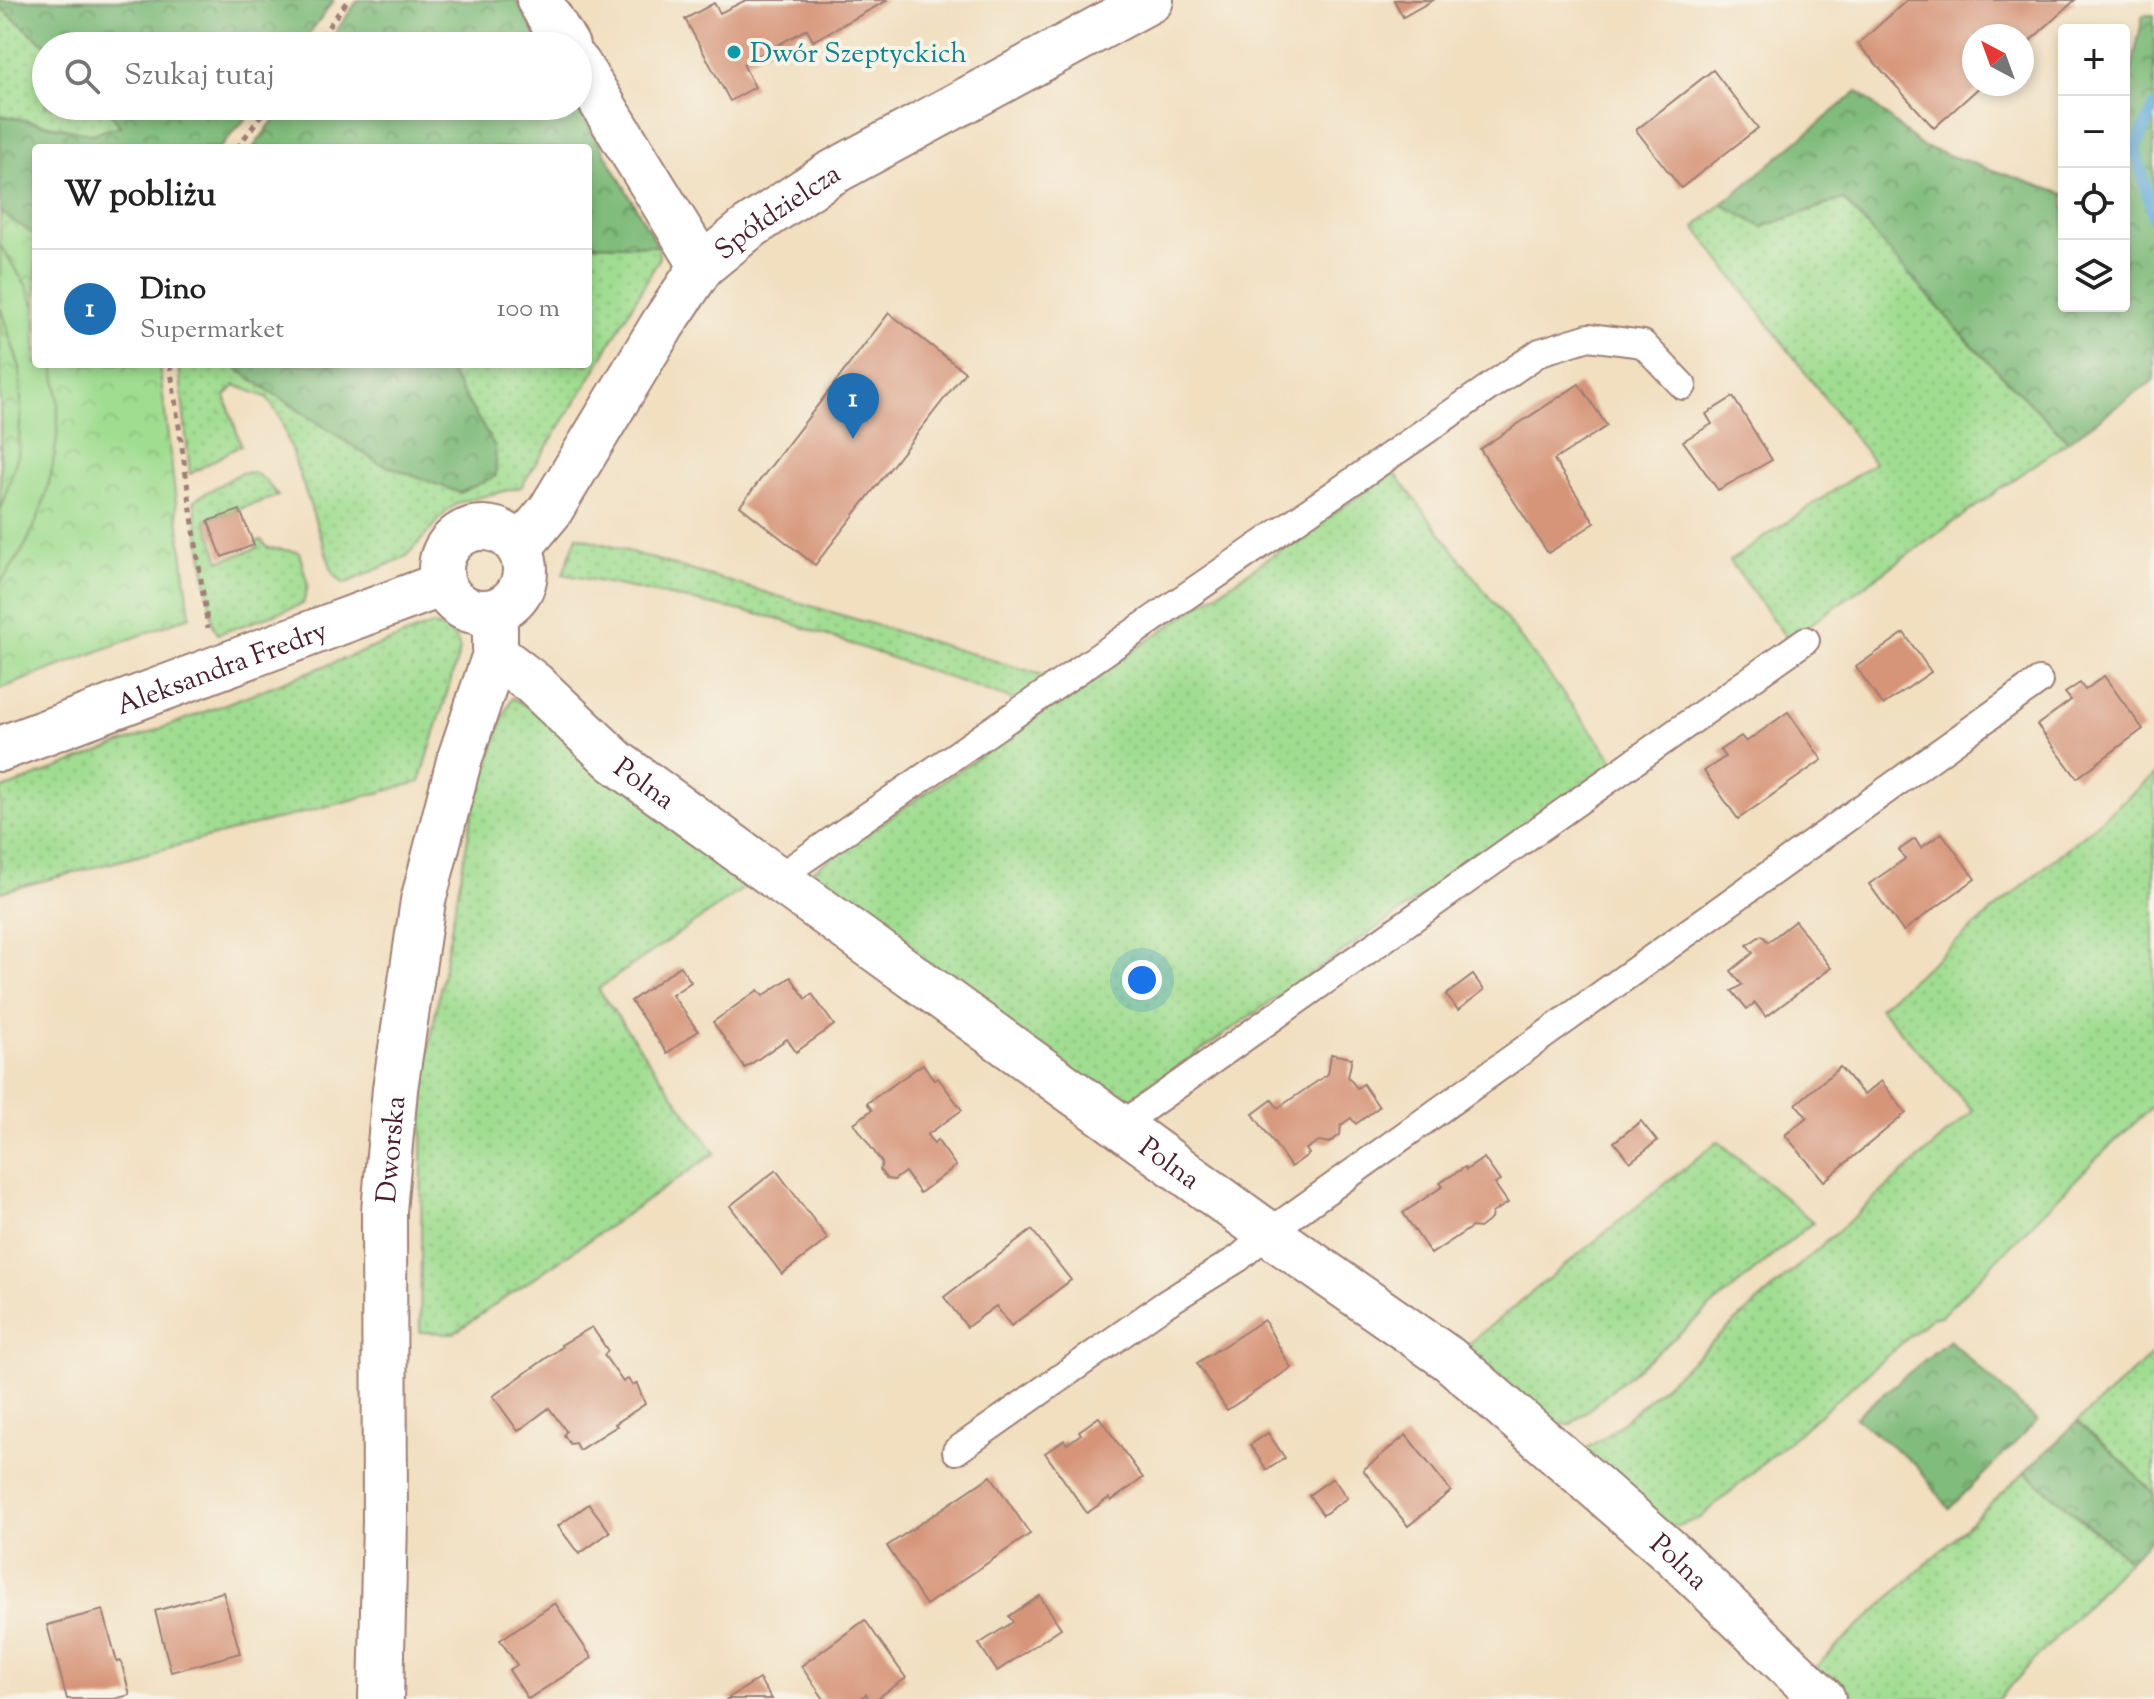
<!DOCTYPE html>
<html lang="pl">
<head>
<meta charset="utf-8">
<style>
  :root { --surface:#fff; --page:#f2f2f2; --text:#222; --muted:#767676; --line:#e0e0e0; --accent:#1f6fb2 }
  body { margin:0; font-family:"Sorts Mill Goudy",serif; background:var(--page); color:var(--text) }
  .controls { position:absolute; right:24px; top:24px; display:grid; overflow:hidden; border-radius:8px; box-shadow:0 4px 12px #0003 }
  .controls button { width:72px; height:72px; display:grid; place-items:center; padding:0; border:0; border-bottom:2px solid var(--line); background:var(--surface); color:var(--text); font:40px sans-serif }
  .compass { position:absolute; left:1962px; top:24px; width:72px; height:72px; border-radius:50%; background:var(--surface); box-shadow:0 4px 12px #0003; rotate:319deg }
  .you { position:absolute; left:1142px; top:980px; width:28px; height:28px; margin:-20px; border:6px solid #fff; border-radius:50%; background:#1a73e8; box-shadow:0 0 0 12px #1a73e833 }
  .badge { display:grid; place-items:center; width:52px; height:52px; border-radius:50%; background:var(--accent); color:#fff; font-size:26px; font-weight:700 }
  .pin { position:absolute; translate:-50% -66px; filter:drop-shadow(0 2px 4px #0008) }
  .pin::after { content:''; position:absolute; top:42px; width:28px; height:24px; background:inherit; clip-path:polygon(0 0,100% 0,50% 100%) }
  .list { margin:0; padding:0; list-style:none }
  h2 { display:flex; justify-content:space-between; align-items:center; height:104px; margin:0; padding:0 32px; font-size:34px }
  h2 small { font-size:26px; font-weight:400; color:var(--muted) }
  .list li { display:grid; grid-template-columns:52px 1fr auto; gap:24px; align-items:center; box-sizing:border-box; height:120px; padding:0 32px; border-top:2px solid var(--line) }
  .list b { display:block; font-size:30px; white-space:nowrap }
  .list p { margin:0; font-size:26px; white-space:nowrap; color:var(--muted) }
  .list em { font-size:26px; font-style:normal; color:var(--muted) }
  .icon { flex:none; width:44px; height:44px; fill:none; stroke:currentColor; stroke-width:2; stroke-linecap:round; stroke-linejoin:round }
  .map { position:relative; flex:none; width:2154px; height:1699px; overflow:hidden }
  .search { position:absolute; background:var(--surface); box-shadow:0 4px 12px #0003; left:32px; top:32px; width:560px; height:88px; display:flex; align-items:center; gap:20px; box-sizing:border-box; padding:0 28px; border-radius:44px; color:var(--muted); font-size:30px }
  .panel { position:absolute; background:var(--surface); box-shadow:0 4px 12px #0003; left:32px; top:144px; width:560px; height:224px; border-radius:8px }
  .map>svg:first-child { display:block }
  .grass { fill:url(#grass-dots); stroke:#757e5e; stroke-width:2 }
  .forest { fill:url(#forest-crowns); stroke:#656e53; stroke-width:2 }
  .park { fill:url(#park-crowns); stroke:#757e5e; stroke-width:2 }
  .pitch { fill:#a0dd91; stroke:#757e5e; stroke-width:2 }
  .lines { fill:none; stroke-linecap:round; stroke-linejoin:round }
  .stream { stroke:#5ea8d6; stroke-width:12 }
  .building { fill:#d69478 }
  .service-casing { stroke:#9e7f76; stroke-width:30 }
  .minor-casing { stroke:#9e7f76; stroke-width:48 }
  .path { stroke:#9e7f76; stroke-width:5; stroke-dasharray:6 6; stroke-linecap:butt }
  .service { stroke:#fff; stroke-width:26 }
  .minor { stroke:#fff; stroke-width:44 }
  .culture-dot { fill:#0f9aa8; stroke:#f7f3e8; stroke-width:3 }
  .labels { text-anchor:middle; stroke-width:8; stroke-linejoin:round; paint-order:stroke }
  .culture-label { font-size:28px; fill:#0d838f; stroke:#f7f3e8; text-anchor:start }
  .street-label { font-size:28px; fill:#4a1f2b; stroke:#f7f3e8 }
</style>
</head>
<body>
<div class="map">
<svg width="2154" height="1699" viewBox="0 0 2154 1699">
  <defs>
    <pattern id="grass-dots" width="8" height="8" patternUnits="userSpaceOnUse" patternTransform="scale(2)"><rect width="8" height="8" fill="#a0dd91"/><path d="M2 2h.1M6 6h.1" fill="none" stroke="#8bbd7d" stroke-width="1.8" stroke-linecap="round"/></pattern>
    <pattern id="forest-crowns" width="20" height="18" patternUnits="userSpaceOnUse" patternTransform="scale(2)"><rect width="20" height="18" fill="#80bc7b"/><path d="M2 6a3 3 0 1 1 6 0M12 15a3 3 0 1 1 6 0" fill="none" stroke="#6b9865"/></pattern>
    <pattern id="park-crowns" width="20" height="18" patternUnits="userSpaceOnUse" patternTransform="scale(2)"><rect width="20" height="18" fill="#a0dd91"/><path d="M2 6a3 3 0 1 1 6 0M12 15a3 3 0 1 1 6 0" fill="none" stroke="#8bbd7d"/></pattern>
  </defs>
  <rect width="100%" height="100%" fill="#f7f3e8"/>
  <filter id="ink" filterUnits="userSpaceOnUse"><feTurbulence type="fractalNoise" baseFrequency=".0125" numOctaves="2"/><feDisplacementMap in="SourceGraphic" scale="16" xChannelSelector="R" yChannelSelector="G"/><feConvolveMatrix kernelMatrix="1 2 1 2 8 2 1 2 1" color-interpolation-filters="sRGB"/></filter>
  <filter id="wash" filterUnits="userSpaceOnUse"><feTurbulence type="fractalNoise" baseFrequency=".006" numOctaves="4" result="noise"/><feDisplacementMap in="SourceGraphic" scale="32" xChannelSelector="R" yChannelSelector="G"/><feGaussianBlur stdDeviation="1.8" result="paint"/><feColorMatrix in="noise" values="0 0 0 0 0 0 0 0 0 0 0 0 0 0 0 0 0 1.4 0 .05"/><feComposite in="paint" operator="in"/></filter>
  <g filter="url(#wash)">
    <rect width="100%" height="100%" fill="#f1dfc0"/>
    <g class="grass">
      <path d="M0,7L47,46L46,106H105L120,126L92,134L0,115Z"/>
      <path d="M1843,199L1969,342L2068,441L1788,640L1730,561L1874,463L1695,227L1722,204L1762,227Z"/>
      <path d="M588,244L658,246L659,259L587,384L521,487L460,502L447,511L407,556L344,584L333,573L280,417L266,397L235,385L225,396L241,445L190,474L179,364H235L241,372L496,476L495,447L448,369L450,364H588Z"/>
      <path d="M253,472L265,480L278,496L206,520L220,561L257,548L256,542L261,540L268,548L299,552L308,585L303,604L218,634L213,625L194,500L240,473Z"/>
      <path d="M1394,472L1615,762L1133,1098L1101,1095L803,877Z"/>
      <path d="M577,536L1049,677L1016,701L776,618L563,574Z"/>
      <path d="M432,625C448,629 456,634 460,650L420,782L0,892V790Z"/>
      <path d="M512,698L532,709L753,882L598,989L715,1153L454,1333L420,1332L423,1081L472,815L504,715Z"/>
      <path d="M2154,775V1105L2095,1160L1941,1316L1932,1317L1700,1518L1678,1526L1656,1525L1579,1453L1608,1435L1973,1111L1879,1007Z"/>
      <path d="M1718,1141L1813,1222L1570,1425L1545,1424L1462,1349Z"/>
      <path d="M2154,1353V1494L2120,1459L2077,1422Z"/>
      <path d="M2025,1472L2129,1560L1998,1699H1843L1813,1669Z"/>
    </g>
    <g class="forest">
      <path d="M0,0H334L300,46H47L0,7Z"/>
      <path d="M358,0H516L543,46H326Z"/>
      <path d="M2143,15H2154V380L2068,441L1969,342L1843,199L1762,227L1722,204L1858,91L1921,146L2064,194V306H2124V108Z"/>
      <path d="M105,106H257L220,148H36V236L0,212V115L92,134L120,126Z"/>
      <path d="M284,106H578L658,246L588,244V148H253Z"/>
      <path d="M235,364H450L448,369L495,447L496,476L460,493L377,462L241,372Z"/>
      <path d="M1949,1340L2037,1421L1949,1509L1919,1468L1855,1417Z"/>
      <path d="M2077,1422L2120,1459L2154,1494V1536L2129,1560L2025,1472Z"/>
    </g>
    <path class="park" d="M0,212L36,236V364H159L190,616L0,689Z"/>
    <path class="pitch" d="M0,245L26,285L36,308V364H53C66,419 53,492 27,542C20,556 9,570 0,584V511L18,455L21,409L20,368L0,307Z"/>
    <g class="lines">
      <path class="stream" d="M2154,107L2135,149L2154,218"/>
    </g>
    <g id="blocks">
      <g class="building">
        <path d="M746,0H888L813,41L807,29L743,64L755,87L730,101L685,19L714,3L720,13Z"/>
        <path d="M1394,0H1433L1403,17Z"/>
        <path d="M1907,0H2075L2022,48V36H1974V84H1983L1934,128L1858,44Z"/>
        <path d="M1713,70L1758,128L1681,188L1636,130Z"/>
        <path d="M889,313L965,372L815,565L740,506Z"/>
        <path d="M1579,384L1607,426L1554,460L1595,523L1548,553L1480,449Z"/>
        <path d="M1733,397L1772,460L1718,490L1683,441L1712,424L1706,414Z"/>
        <path d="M240,510L254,545L222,557L208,521Z"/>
        <path d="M1904,633L1931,672L1883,705L1856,667Z"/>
        <path d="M2104,676L2143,729L2077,778L2037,725L2071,700L2065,693L2080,683L2085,690Z"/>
        <path d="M1788,712L1822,760L1738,819L1704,771L1725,757L1720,750L1741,736L1746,742Z"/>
        <path d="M1942,833L1975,879L1903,931L1869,884L1905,859L1899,850L1915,839L1921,848Z"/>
        <path d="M1795,921L1831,968L1766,1017L1755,1003L1747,1009L1732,991L1742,985L1731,971L1753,953L1747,945L1762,935L1768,942Z"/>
        <path d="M680,966L691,982L672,995L698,1031L667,1053L631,1001Z"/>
        <path d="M1473,975L1484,990L1458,1010L1446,995Z"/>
        <path d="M791,977L806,999L812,994L834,1025L796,1052L787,1039L745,1068L713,1022L758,990L763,996Z"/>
        <path d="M1331,1054L1352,1058L1348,1077L1357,1088L1363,1084L1379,1107L1356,1124L1351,1118L1341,1125L1340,1135L1329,1143L1319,1141L1306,1149L1309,1154L1291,1167L1253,1114L1272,1100L1278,1108L1328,1074Z"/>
        <path d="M923,1064L934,1080L938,1078L962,1110L927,1135L934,1144L937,1140L956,1166L920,1193L905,1172L894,1180L887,1179L880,1170L882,1163L854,1123L872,1110L867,1103Z"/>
        <path d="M1840,1067L1864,1095L1881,1081L1906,1113L1824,1181L1785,1135L1807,1117L1796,1104Z"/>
        <path d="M1641,1121L1657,1141L1630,1162L1614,1142Z"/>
        <path d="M1484,1158L1500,1181L1495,1184L1508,1203L1492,1213L1491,1219L1479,1228L1472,1227L1431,1254L1403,1213L1443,1186L1440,1183L1465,1167L1466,1170Z"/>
        <path d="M776,1170L828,1239L782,1274L730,1206Z"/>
        <path d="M1032,1230L1071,1280L1011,1326L996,1306L967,1327L944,1297Z"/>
        <path d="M1264,1320L1291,1368L1227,1410L1197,1363Z"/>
        <path d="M592,1327L608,1351L604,1355L623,1382L628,1379L632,1385L637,1384L645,1404L615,1424L617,1426L579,1450L575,1443L570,1444L564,1435L566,1431L549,1408L518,1431L493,1396L562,1347L561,1345Z"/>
        <path d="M1099,1417L1143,1478L1111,1501L1109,1498L1087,1513L1045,1453L1064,1440L1067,1444L1081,1434L1079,1431Z"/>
        <path d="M1268,1433L1285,1458L1267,1470L1250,1445Z"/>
        <path d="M1406,1435L1451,1491L1408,1526L1363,1470Z"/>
        <path d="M991,1476L1030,1534L926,1605L887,1546Z"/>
        <path d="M1333,1478L1347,1498L1323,1515L1309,1495Z"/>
        <path d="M589,1504L610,1532L579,1554L558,1526Z"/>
        <path d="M223,1592L240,1653L171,1672L155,1611Z"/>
        <path d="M1040,1596L1061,1628L997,1671L979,1644L1013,1622L1009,1616Z"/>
        <path d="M555,1603L592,1658L528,1699L509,1670L517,1665L500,1640Z"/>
        <path d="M103,1610L117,1662L121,1661L130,1695L114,1699H67L47,1625Z"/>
        <path d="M865,1620L906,1678L876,1699H869L866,1694L860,1699H824L801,1666Z"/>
        <path d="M759,1679L772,1699H727Z"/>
      </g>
    </g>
  </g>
  <g filter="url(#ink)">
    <use href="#blocks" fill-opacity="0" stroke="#9e7f76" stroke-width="2"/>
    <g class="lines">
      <defs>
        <g id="service">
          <path d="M776,879L1540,352L1589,337L1643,344L1683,386"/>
          <path d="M1120,1126L1806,640"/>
          <path d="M956,1451L1165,1304L1239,1258L1268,1233L2039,681"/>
        </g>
        <g id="minor">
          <path d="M539,0L567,46"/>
          <path d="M578,64L702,266"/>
          <circle cx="483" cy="570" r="42"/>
          <path id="s1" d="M519,548L550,511L663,324L702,266L747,229L828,175L1151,0"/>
          <path id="s2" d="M495,654L534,684L615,761L1268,1233L1449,1359L1673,1554L1823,1699"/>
          <path id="s3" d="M0,749L443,584"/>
          <path id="s4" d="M381,1699L385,1520L384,1211L395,1089L423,901L459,761L495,654V611"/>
        </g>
      </defs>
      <use href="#service" class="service-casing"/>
      <use href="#minor" class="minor-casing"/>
      <g class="path">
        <path d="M314,46L348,0"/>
        <path d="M237,148L268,106"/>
        <path d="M170,364L208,628"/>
      </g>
      <use href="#service" class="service"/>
      <use href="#minor" class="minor"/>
    </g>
  </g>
  <circle class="culture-dot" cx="734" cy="52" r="8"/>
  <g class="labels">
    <g class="culture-label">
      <text x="750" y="62">Dwór Szeptyckich</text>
    </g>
    <g class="street-label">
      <text dy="10" stroke="none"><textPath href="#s1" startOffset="430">Spółdzielcza</textPath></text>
      <text dy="10" stroke="none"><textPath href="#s3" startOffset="236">Aleksandra Fredry</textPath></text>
      <text dy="10" stroke="none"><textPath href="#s2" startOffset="198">Polna</textPath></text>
      <text dy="10" stroke="none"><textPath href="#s4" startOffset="550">Dworska</textPath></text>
      <text dy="10" stroke="none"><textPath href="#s2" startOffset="846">Polna</textPath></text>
      <text dy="10" stroke="none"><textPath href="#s2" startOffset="1494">Polna</textPath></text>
    </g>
  </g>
</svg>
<div class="controls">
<button>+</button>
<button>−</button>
<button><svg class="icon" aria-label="locate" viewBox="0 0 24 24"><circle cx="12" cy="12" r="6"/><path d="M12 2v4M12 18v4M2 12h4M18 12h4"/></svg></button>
<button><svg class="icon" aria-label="layers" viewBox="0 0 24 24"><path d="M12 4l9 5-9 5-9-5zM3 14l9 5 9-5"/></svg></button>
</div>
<svg class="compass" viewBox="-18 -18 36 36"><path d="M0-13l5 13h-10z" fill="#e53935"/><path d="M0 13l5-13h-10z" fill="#767676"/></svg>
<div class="you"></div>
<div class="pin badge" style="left:853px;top:439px">1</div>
<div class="search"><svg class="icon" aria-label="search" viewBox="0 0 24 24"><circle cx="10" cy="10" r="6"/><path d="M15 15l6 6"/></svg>Szukaj tutaj</div>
<section class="panel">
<h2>W pobliżu<small></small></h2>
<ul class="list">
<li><span class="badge">1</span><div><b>Dino</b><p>Supermarket</p></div><em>100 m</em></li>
</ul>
</section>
</div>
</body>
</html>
